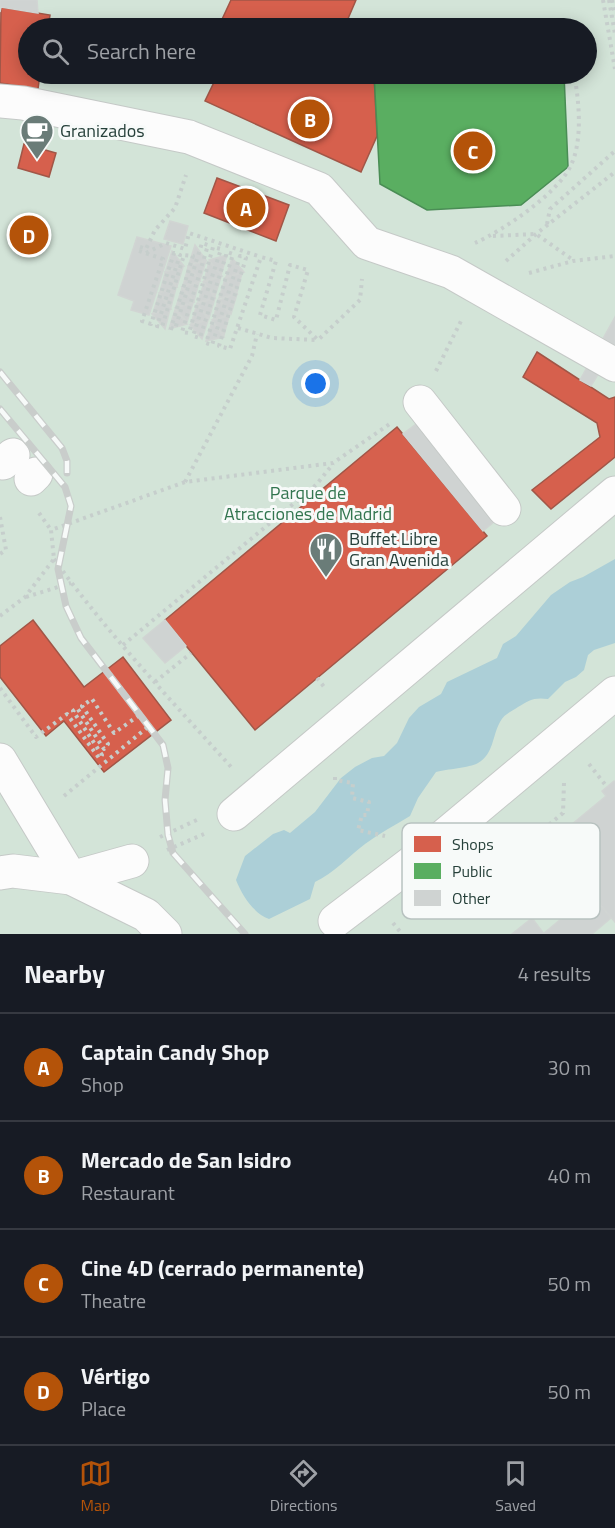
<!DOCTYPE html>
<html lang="en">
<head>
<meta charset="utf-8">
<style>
  :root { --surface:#171b24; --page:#20242c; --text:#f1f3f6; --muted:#9ea1a6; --line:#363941; --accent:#b45309 }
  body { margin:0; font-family:"Titillium Web",sans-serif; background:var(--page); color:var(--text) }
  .you { position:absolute; left:316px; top:384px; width:21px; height:21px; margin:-15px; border:4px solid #fff; border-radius:50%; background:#1a73e8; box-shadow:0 0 0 9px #1a73e833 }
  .badge { display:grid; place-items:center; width:39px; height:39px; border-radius:50%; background:var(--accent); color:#fff; font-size:20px; font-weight:700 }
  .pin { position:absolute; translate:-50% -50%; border:3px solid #fff; box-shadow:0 2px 6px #0006 }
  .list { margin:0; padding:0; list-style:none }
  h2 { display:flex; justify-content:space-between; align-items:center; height:78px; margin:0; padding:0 24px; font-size:26px }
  h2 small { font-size:20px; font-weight:400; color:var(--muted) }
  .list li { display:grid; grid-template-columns:39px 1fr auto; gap:18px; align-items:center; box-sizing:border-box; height:108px; padding:0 24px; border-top:2px solid var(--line) }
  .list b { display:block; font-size:22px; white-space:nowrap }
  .list p { margin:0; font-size:20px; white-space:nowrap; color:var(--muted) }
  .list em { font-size:20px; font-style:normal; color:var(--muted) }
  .icon { flex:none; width:33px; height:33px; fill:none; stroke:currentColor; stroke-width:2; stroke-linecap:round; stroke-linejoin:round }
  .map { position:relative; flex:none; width:615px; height:934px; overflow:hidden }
  .search { position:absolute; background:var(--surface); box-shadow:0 3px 15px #0003; left:18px; right:18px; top:18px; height:66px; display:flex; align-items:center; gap:15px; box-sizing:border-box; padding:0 21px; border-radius:33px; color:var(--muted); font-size:22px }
  .sheet { height:510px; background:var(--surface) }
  nav { display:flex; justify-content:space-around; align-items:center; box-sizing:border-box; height:84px; border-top:2px solid var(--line); background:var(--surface); font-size:16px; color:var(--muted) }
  nav a { display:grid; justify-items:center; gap:3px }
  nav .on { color:var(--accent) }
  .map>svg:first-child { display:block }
  .green { fill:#d3e4d8; fill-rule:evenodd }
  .water { fill:#accfd7 }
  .shops { fill:#d6604d; stroke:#a15647; stroke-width:1.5 }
  .public { fill:#5aae61; stroke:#4a8d55; stroke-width:1.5 }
  .building { fill:#cfd3d2; stroke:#d1d5d3; stroke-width:1.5 }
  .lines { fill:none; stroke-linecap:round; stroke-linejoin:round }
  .minor-casing { stroke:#c5c9c7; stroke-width:35 }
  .path { stroke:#c6cecc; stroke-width:4; stroke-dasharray:3 4.5; stroke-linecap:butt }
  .minor { stroke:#fcfcfc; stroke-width:33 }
  .rail-casing { stroke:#c9cdcb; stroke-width:7 }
  .rail { stroke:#f7faf9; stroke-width:4.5; stroke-dasharray:14; stroke-linecap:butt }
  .labels { text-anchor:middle; stroke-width:6; stroke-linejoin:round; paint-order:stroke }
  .poi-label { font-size:18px; fill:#26403a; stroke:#f7faf9; text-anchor:start }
  .park-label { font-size:18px; fill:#32754f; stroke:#f7faf9 }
  .key { fill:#f7faf9; stroke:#b8c2c0; stroke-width:1.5 }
  .key-label { font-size:16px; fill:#26403a }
</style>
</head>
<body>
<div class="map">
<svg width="615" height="934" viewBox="0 0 615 934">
  <rect width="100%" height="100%" fill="#e8ecea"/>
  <path class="green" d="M0,0H615V934H0ZM28,28H586V74H28Z"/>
  <path class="water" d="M615,559V643L594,650L588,655L584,670L576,677L565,682L548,699C534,697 529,700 518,707C511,712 504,714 500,722C492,736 494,754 478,763C469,768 447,769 436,772L418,798L410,816C395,825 380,833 365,844C349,856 334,873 315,882L310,899L269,919C253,913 242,895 236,880L245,856L273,834L284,830L290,833L315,812L341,778L355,767L372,758L384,756L397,743L409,718L419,707L441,694L447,682L497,658L503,644L516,636L551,595L570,582L583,577Z"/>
  <g class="shops">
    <path d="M231,0H356L344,28H218Z"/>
    <path d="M1,7L50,15L48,28H28V74H40L38,89L0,83Z"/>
    <path d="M218,74H374L377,136L361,172L205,101Z"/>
    <path d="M24,144L56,153L49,177L18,168Z"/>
    <path d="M217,178L289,205L276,241L204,213Z"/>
    <path d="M537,352L609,399L615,397V457L551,509L532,490L600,437L597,423L523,377Z"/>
    <path d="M397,427L487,536L255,730L165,620Z"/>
    <path d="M33,620L84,687L123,657L171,720L104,772L64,721L46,736L0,677V646Z"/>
  </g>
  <g class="public">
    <path d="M561,19L562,28H371Z"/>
    <path d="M374,74H564L568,167L521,205L427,210L380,184Z"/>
  </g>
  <g class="building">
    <path d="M0,0H37L38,13L1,7L0,12Z"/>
    <path d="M170,221L188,226L183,244L164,239Z"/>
    <path d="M137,237L171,246L149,315L131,310L134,301L118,295Z"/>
    <path d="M195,245L206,260L189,264Z"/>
    <path d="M172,251L184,266L166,270Z"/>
    <path d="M227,255L221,275L209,260Z"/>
    <path d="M232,258L244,272L226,277Z"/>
    <path d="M206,261L200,280L188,266Z"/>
    <path d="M209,262L222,276L204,281Z"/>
    <path d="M183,267L177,286L165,272Z"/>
    <path d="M188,267L200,281L183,286Z"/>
    <path d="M165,273L177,287L160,292Z"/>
    <path d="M242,273L237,292L225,278Z"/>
    <path d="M221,277L215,296L203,282Z"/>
    <path d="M225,279L237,294L219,298Z"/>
    <path d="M199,282L194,301L182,287Z"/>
    <path d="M204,283L215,298L198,302Z"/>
    <path d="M176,288L171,307L159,293Z"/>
    <path d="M182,288L194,302L176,307Z"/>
    <path d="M159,294L171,309L153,313Z"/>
    <path d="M237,294L231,314L219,300Z"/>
    <path d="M215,298L209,318L197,304Z"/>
    <path d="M218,300L230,314L213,320Z"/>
    <path d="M193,303L187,322L175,308Z"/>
    <path d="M197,304L208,319L191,324Z"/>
    <path d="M170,309L165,329L152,314Z"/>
    <path d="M175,310L187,324L169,329Z"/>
    <path d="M229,316L224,335L212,320Z"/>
    <path d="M615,317V346L591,386L580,380Z"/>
    <path d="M208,320L202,339L190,325Z"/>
    <path d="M212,322L224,337L206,341Z"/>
    <path d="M423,419L501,516L483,531L403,434Z"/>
    <path d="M165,620L186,646L165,663L143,638Z"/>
    <path d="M614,781L615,782V922L548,844L606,796L602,791Z"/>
    <path d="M591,894L611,918L592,934H543Z"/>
    <path d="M532,918L544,934H512Z"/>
  </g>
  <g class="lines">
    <defs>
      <g id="minor">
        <path d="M0,101L23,103L189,137L319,189L367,243L451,272L615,365"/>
        <path d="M420,402L504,509"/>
        <path d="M3,463L13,455"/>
        <path d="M31,479L36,474"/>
        <path d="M0,760L71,878L132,861"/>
        <path d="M234,814L615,493"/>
        <path d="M0,873L13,871L71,878L146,915L165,934"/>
        <path d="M335,921L414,861L615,693"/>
      </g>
    </defs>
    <use href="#minor" class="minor-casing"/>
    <g class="path">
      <path d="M603,0L615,69"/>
      <path d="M609,0L615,34"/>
      <path d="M612,0L615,15"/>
      <path d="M547,224L550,209L615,151"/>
      <path d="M493,236L536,234L573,260"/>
      <path d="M475,243C502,231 559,193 571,165C583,140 579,100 574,74"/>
      <path d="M140,247L146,249L155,230L175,208L186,175"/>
      <path d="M139,251L163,259L142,321L151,324L174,253L180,255L157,326L162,327L184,255L193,256L171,328L175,329L202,243L208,245L182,332L189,333L213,247L221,249L193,336L200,338L227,252L233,254L206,343L212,345L240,256L246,258L219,346L230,349L261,257L276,261L260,315L276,320L290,265L308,270L294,317L318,340L360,300L362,279"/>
      <path d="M146,253L166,243L185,249L189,233L261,257"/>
      <path d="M506,261L536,234L615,172"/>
      <path d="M529,273L573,261L615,256"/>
      <path d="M238,328L272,338L316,340"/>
      <path d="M436,371L462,319"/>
      <path d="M185,482L252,356L257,334"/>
      <path d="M39,513L51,530"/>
      <path d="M0,517L6,550L0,554"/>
      <path d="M54,559C107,633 171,700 232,768"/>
      <path d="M26,597L71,583"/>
      <path d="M0,616L25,597L54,559L51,530L185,482L333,463L391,423"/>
      <path d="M123,645L316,485L333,464"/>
      <path d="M317,678L325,688"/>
      <path d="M155,682L191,653"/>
      <path d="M0,688L36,737L67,714L99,758L102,755L73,711L77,708L104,749L108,744L82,706L92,699L114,733L141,714"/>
      <path d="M589,764L607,787"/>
      <path d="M335,777V780L353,783L352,798L369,802L367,815H362L358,830L385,836"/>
      <path d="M564,783L563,813L516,852L567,914"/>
      <path d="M64,796L149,726"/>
      <path d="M511,828L525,845"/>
      <path d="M160,837L199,819"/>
      <path d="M167,850L204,834"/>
      <path d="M473,859L482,870"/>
      <path d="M494,871L516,852"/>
      <path d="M448,879L457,890"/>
      <path d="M393,923L402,934"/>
    </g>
    <use href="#minor" class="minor"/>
    <defs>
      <g id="rail">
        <path d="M0,372L62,448L67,461V473"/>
        <path d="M0,409L65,487L71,506L58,569L66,606L81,638L163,745L168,768L165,800L168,835L173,853L245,934"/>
      </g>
    </defs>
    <use href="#rail" class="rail-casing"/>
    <use href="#rail" class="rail"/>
  </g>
  <defs>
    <symbol id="cafe-pin" viewBox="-11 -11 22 30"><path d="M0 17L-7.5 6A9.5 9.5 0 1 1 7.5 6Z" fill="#6a7c78" stroke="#f7faf9"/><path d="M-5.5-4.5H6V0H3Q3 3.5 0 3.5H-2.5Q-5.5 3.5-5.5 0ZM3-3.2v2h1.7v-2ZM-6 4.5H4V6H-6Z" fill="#fff"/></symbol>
    <symbol id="restaurant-pin" viewBox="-11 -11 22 30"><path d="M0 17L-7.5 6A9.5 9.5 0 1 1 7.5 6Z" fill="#6a7c78" stroke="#f7faf9"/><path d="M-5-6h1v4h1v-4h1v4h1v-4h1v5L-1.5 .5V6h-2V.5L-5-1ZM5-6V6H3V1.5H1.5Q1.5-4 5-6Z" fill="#fff"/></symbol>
  </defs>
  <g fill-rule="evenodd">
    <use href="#cafe-pin" x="18" y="112" width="38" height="52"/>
    <use href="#restaurant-pin" x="307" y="530" width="38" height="52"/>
  </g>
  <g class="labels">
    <g class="poi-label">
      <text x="60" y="137">Granizados</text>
      <text x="349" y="545">Buffet Libre<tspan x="349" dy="21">Gran Avenida</tspan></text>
    </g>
    <g class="park-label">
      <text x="308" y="499">Parque de<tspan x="308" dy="21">Atracciones de Madrid</tspan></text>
    </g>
  </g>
  <rect x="402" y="823" width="198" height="96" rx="9" class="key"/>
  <rect x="414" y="836" width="27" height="16" fill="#d6604d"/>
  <rect x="414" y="863" width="27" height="16" fill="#5aae61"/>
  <rect x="414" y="890" width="27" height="16" fill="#cfd3d2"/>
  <g class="key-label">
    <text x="452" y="850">Shops</text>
    <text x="452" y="877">Public</text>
    <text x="452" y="904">Other</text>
  </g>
</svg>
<div class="you"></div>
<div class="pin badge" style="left:246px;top:208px">A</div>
<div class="pin badge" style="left:310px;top:119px">B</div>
<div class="pin badge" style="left:473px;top:151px">C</div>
<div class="pin badge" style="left:29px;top:235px">D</div>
<div class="search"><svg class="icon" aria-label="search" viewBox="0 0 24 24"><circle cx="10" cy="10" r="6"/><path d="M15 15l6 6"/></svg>Search here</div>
</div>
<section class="sheet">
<h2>Nearby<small>4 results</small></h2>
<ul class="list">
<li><span class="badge">A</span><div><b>Captain Candy Shop</b><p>Shop</p></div><em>30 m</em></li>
<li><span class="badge">B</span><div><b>Mercado de San Isidro</b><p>Restaurant</p></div><em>40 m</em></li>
<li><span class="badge">C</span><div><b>Cine 4D (cerrado permanente)</b><p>Theatre</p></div><em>50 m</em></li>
<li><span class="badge">D</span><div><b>Vértigo</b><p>Place</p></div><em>50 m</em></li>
</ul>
</section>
<nav>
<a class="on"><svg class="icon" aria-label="map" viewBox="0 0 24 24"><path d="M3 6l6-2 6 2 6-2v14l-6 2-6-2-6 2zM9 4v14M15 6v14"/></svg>Map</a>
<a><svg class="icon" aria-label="directions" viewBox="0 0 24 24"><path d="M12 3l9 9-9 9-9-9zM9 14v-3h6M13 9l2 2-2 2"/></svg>Directions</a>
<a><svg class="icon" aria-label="saved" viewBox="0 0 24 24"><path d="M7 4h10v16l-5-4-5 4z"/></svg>Saved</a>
</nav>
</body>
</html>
